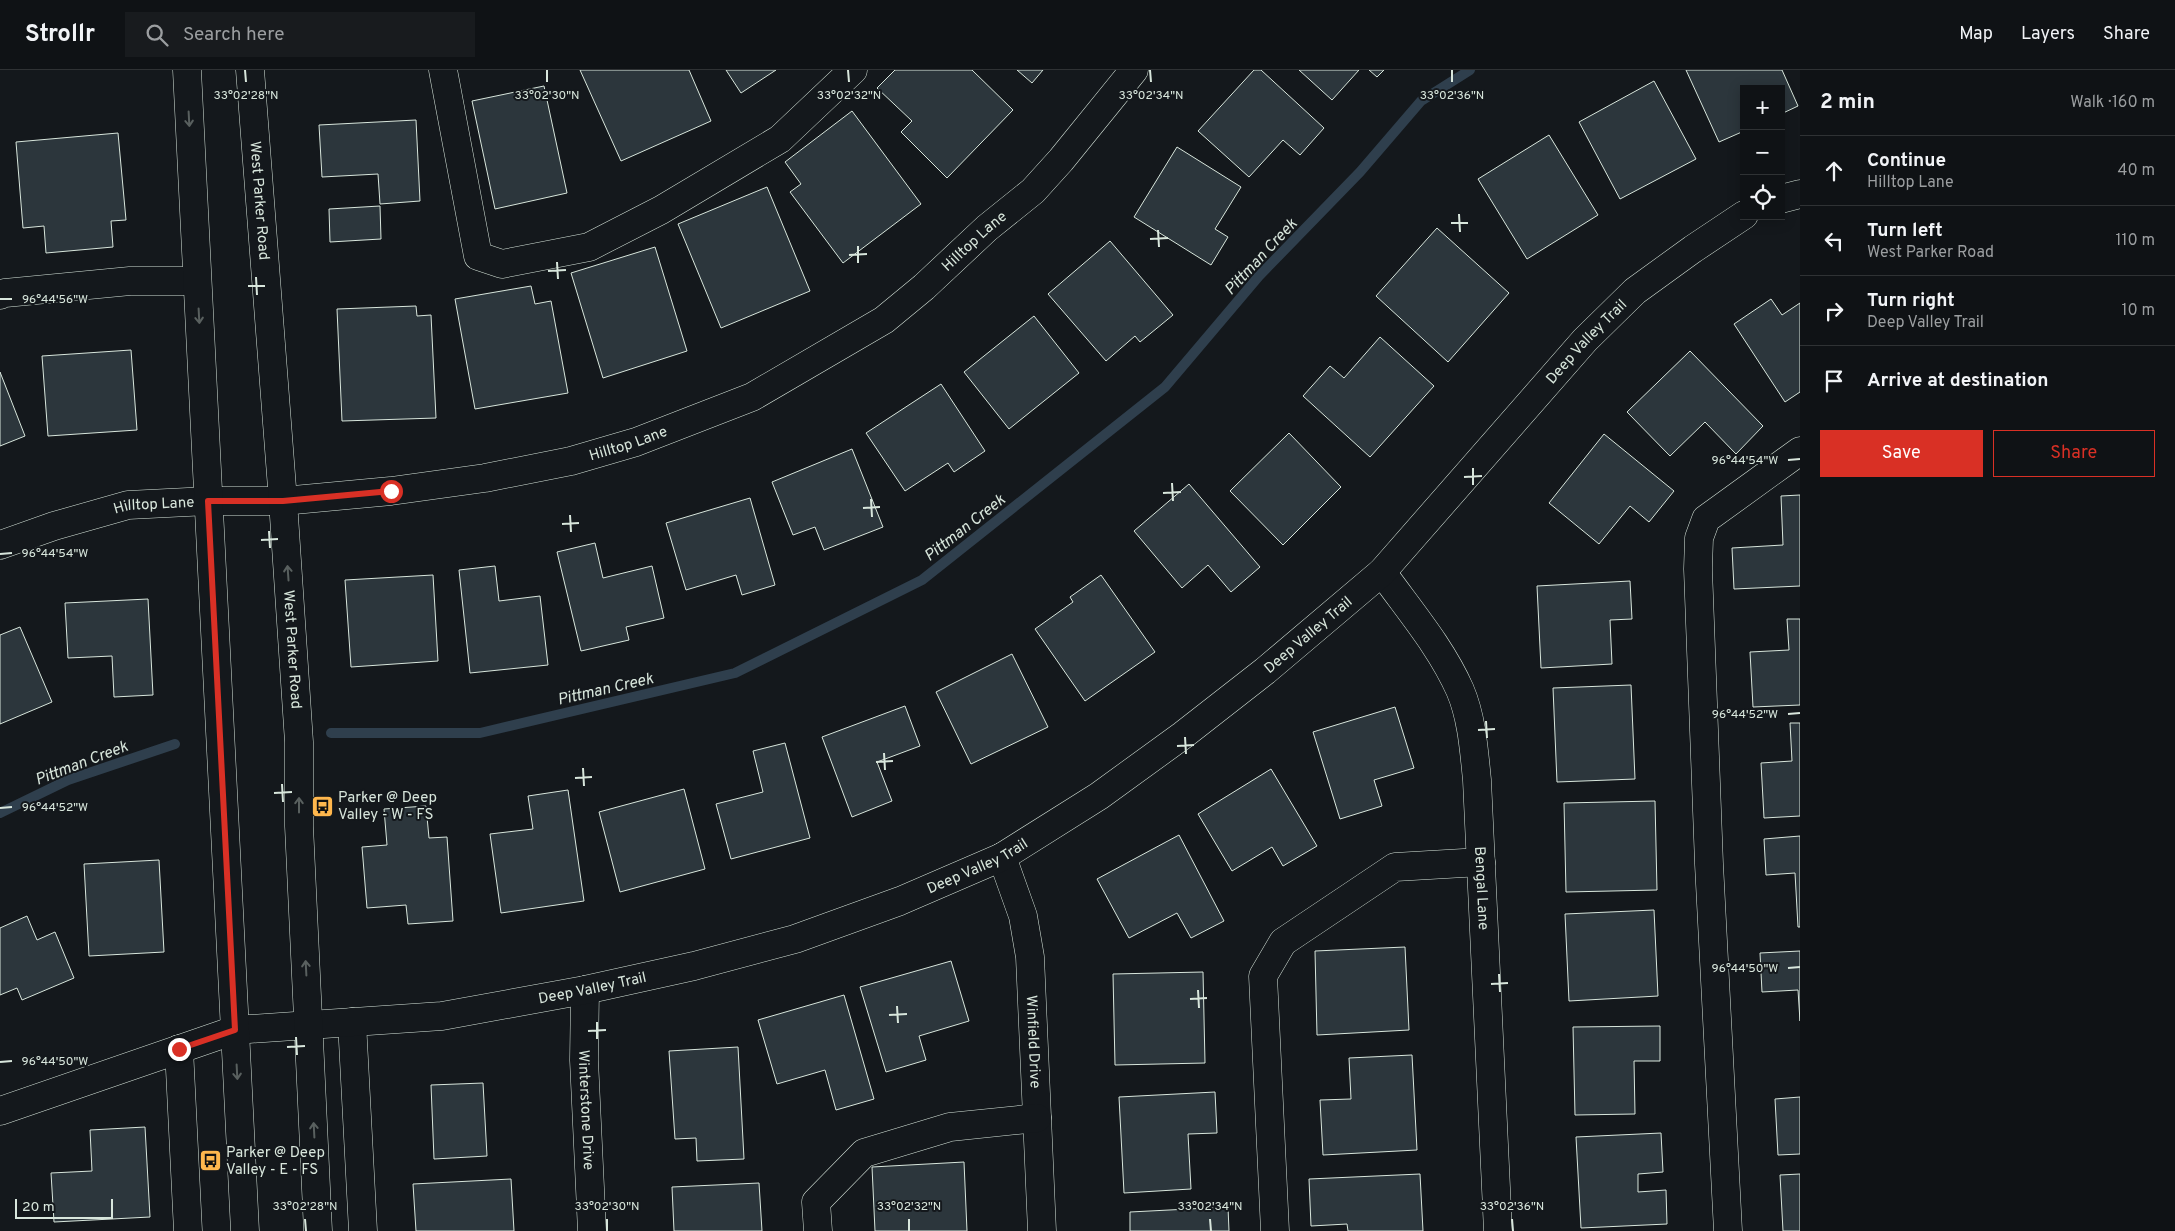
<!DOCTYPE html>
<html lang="en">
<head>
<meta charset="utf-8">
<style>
  :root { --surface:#0f1215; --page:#181b1e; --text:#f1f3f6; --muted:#9b9ea0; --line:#2f3234; --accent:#d93025 }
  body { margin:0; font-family:Overpass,sans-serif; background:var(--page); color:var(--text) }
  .controls { position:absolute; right:15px; top:15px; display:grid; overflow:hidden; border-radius:0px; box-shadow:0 2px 12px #0003 }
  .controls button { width:45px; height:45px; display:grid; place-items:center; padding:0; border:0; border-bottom:1px solid var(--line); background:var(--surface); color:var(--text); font:25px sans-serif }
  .scale { position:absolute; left:15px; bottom:12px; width:98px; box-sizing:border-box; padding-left:5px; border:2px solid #d8e6dc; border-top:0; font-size:14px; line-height:18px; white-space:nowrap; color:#d8e6dc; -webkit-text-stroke:4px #14181c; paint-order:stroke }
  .stop { position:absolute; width:15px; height:15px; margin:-11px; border:4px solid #d93025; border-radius:50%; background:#fff }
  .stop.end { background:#d93025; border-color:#fff; box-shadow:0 1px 5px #0008 }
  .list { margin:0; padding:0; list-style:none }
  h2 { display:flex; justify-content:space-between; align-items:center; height:65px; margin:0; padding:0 20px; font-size:21px }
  h2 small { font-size:16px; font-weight:400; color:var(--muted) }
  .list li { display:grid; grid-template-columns:32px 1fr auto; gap:15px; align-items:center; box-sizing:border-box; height:70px; padding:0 20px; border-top:1px solid var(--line) }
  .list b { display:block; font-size:19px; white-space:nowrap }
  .list p { margin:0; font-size:16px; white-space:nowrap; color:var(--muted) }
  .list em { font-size:16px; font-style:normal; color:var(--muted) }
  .actions { display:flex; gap:10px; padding:15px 20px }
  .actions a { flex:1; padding:11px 0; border:1px solid var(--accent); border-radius:0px; text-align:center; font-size:18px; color:var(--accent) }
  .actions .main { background:var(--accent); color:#fff }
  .icon { flex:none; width:28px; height:28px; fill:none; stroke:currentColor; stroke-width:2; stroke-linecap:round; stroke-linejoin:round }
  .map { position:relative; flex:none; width:1800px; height:1161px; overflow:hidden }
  header { display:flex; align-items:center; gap:30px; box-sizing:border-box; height:70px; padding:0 25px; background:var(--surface); border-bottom:1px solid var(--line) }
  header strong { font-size:24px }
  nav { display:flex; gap:28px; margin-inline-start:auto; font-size:18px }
  .search { width:350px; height:45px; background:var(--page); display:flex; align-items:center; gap:12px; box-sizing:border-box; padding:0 18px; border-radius:0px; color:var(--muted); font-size:19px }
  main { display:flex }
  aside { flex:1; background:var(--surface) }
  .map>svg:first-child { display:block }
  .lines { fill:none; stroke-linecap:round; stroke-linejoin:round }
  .stream { stroke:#2f3f4d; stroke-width:10 }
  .building { fill:#2c363c; stroke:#d8e6dc }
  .minor-casing { stroke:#d8e6dc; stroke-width:29 }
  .major-casing { stroke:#d8e6dc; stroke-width:29 }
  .minor { stroke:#14181c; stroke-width:28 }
  .major { stroke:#14181c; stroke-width:28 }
  .oneway { stroke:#59605f }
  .route { stroke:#d93025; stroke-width:6 }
  .ticks { fill:none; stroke:#d8e6dc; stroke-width:2 }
  .labels { text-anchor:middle; stroke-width:4; stroke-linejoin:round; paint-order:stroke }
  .street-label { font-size:15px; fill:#d8e6dc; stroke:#14181c }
  .poi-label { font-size:15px; fill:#d8e6dc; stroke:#14181c; text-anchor:start }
  .water-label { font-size:16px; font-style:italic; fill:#d8e6dc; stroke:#14181c }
  .ticks-label { font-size:12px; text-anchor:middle; fill:#d8e6dc; stroke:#14181c; stroke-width:4; stroke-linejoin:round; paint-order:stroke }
</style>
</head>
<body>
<header>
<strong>Strollr</strong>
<div class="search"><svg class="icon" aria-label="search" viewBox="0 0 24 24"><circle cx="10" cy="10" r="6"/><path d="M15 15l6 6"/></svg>Search here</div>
<nav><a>Map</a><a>Layers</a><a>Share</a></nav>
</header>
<main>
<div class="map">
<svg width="1800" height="1161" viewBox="0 0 1800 1161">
  <rect width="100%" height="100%" fill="#14181c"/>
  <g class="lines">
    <g class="stream">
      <path d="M331,663H480L735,603L922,510L1165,317L1259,206L1360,102L1421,31L1470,0"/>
      <path d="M0,743L68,710L175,674"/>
    </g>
  </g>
  <g class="building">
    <path d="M580,0H689L711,51L621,91Z"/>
    <path d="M726,0H776L741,23Z"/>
    <path d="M895,0H972L1013,40L947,108L901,62L912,51L877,18Z"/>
    <path d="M1017,0H1043L1032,13Z"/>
    <path d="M1254,0H1261L1324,58L1300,85L1283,70L1249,107L1198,61Z"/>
    <path d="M1299,0H1359L1332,30Z"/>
    <path d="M1369,0H1384L1377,7Z"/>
    <path d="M1686,0H1782L1798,36L1781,44V19H1744V61L1719,72Z"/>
    <path d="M1654,11L1696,89L1620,129L1579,52Z"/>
    <path d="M544,16L567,123L495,139L472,31Z"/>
    <path d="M852,41L921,134L843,193L790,122L801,114L785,92Z"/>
    <path d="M416,50L420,131L380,134L378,104L322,107L319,55Z"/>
    <path d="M118,63L126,150L111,151L113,177L46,183L44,156L23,158L16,72Z"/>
    <path d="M1549,65L1598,145L1527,189L1478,109Z"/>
    <path d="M1177,77L1241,117L1215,159L1228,167L1211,195L1134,147Z"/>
    <path d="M767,117L810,221L721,258L678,154Z"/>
    <path d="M380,136L381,169L330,172L329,139Z"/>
    <path d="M1437,158L1509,223L1448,292L1376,226Z"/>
    <path d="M1110,171L1173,245L1140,272L1135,266L1106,291L1048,224Z"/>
    <path d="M655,177L687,281L603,308L571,203Z"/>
    <path d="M531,216L535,234L551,231L568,323L475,339L455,229Z"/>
    <path d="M1771,229L1782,245L1800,233V322L1785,332L1734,254Z"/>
    <path d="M416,236L417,246L431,245L436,348L342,351L337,239Z"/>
    <path d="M1034,246L1079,303L1009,359L964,302Z"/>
    <path d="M1380,267L1434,316L1370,387L1303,326L1330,296L1344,308Z"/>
    <path d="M131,280L137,360L48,366L42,286Z"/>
    <path d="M1690,281L1763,356L1736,384L1705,352L1670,386L1627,342Z"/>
    <path d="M0,302L25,366L0,376Z"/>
    <path d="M941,314L985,381L954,402L948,393L905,421L866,363Z"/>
    <path d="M1289,363L1341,417L1283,475L1230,421Z"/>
    <path d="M1604,364L1674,421L1649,452L1630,436L1599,474L1549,433Z"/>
    <path d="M852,379L883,457L824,480L815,457L793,465L772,412Z"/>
    <path d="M1189,414L1260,497L1231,522L1208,495L1182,518L1134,461Z"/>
    <path d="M1800,425V516L1734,519L1732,478L1783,475L1781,426Z"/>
    <path d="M750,428L775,515L742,525L736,505L686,520L666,453Z"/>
    <path d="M595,473L603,508L652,496L664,548L626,557L629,570L581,581L557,482Z"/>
    <path d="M495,496L499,531L540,526L548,595L470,603L459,500Z"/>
    <path d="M433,505L438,591L351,597L345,510Z"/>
    <path d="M1101,505L1155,582L1085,631L1035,559L1073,532L1070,527Z"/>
    <path d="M1630,511L1632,549L1610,550L1612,594L1541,598L1537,516Z"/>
    <path d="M148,529L153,625L114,627L112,586L68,588L65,533Z"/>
    <path d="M1787,549H1800V635L1753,637L1750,582L1789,580Z"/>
    <path d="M20,557L52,632L0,654V565Z"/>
    <path d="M1012,584L1048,657L971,694L936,622Z"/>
    <path d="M1631,615L1635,709L1557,712L1553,618Z"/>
    <path d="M905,636L920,676L877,692L892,731L852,747L822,667Z"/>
    <path d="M1395,637L1414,698L1374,710L1382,736L1340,749L1313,662Z"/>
    <path d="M1790,653H1800V746L1764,748L1761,693L1792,691Z"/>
    <path d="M785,673L810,768L731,789L716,734L763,722L753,681Z"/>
    <path d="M1271,699L1317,776L1283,796L1272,777L1232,801L1198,744Z"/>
    <path d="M684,719L705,799L620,822L599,742Z"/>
    <path d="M568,720L584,831L501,843L490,764L533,759L528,726Z"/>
    <path d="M1655,731L1657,820L1566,822L1564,733Z"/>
    <path d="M426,736L429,768L447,767L453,851L408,854L406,835L367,838L362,777L387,775L384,739Z"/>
    <path d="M1179,765L1224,851L1191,868L1177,843L1129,868L1097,809Z"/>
    <path d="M1800,766V857H1798L1795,803L1766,805L1764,769Z"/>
    <path d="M159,790L164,882L89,886L84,794Z"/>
    <path d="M1654,840L1658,926L1569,931L1565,844Z"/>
    <path d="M27,846L37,870L55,862L74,908L22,930L17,918L0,925V858Z"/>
    <path d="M1405,877L1409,960L1317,965L1315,881Z"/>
    <path d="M1800,881V951L1798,920L1762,922L1760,883Z"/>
    <path d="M951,891L969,951L919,966L926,990L886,1002L860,917Z"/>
    <path d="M1203,902L1205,993L1115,995L1113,904Z"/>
    <path d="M844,925L874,1029L836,1040L825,1000L777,1014L758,950Z"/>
    <path d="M1660,956V991H1634L1635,1044L1575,1045L1573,957Z"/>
    <path d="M738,977L744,1089L697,1091L696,1068L675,1069L669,981Z"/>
    <path d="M1412,985L1417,1080L1323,1085L1320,1030L1351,1029L1349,988Z"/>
    <path d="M483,1013L487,1086L434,1089L431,1015Z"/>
    <path d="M1215,1022L1217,1063L1188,1064L1191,1119L1124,1123L1119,1027Z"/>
    <path d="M1800,1027V1084L1778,1085L1775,1029Z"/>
    <path d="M145,1057L150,1147L54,1152L51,1103L92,1101L90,1060Z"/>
    <path d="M1661,1063L1663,1102L1638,1104V1122L1666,1120L1667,1154L1581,1158L1576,1067Z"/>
    <path d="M964,1092L967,1161H875L872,1097Z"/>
    <path d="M1420,1104L1423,1161H1348L1347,1154L1311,1156L1309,1109Z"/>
    <path d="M1800,1104V1161H1783L1780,1105Z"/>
    <path d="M511,1109L514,1161H416L413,1114Z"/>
    <path d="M759,1113L762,1161H674L672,1117Z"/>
    <path d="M1228,1137L1229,1161H1130V1142Z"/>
  </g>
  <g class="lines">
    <defs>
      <g id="minor">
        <path d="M443,0L478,186L502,194L589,177L661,140L780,69L853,0"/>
        <path d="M1781,129L1800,124"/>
        <path d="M0,225L5,223L130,211H197"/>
        <path id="s1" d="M0,475L54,456L128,435L208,431H283L391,421L485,408L571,391L636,372L752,327L884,250L924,217L987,158L1033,121L1061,90L1134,0"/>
        <path id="s2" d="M1382,502C1409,540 1441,577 1460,620C1472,648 1474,681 1477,710L1498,1161"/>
        <path id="s3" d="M1002,787L1023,846L1030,887L1042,1161"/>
        <path id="s4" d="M585,920L584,990L592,1161"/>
        <path d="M352,952L363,1161"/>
        <path d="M179,979L188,1161"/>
        <path id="s5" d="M0,1041L235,960L442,946L585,920L694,896L795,869L900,831L1002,787L1099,726L1183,665L1265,601L1382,502L1585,270L1635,221L1693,179L1744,145"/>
        <path d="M818,1161L816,1132L864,1083L950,1057L1037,1048"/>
        <path d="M1275,1161L1263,906L1283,872L1395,797L1481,792"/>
        <path d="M1728,1161L1709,794L1698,499L1699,468L1706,449L1800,381"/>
      </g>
      <g id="major">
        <path d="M187,0L245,1161"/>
        <path id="s6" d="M250,0L283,431L299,672V756L318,1161"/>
      </g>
    </defs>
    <use href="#minor" class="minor-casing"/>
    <use href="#major" class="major-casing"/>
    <use href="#minor" class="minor"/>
    <use href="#major" class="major"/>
  </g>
  <defs><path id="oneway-shaft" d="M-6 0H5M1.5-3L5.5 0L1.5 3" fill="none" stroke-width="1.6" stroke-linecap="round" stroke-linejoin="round" transform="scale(1.25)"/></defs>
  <g class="oneway">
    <use href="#oneway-shaft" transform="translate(189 49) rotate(87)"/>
    <use href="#oneway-shaft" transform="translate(199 246) rotate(87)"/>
    <use href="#oneway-shaft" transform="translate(288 503) rotate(-94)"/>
    <use href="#oneway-shaft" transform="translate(299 735) rotate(-90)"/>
    <use href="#oneway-shaft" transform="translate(306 898) rotate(-93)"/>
    <use href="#oneway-shaft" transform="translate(237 1002) rotate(87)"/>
    <use href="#oneway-shaft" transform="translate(314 1060) rotate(-93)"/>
  </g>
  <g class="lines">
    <path class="route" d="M179,979L235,960L208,431H283L391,421"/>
  </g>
  <path class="ticks" d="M245,0L246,12M547,0V12M848,0L849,12M1150,0L1151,12M1452,0V12M1459,144L1460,162M1451,153H1468M1158,160L1159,177M1150,169L1168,168M858,176V193M849,185L867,184M557,192L558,209M548,201L566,200M256,207L257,225M248,216H265M0,229H12M1788,390L1800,389M1473,398V415M1464,407L1482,406M1172,413L1173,431M1163,423L1181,422M871,429L872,447M863,438L880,437M570,445L571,462M562,454L579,453M269,461L270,478M261,470L278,469M0,484L12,483M1788,644L1800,643M1486,651L1487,668M1478,660L1495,659M1185,667L1186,684M1177,676L1194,675M884,683L885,700M876,692L893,691M583,698L584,716M575,708L592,707M282,714L283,732M274,723L292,722M0,738L12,737M1788,898L1800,897M1499,904L1500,922M1491,914L1508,913M1198,920L1199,938M1190,929L1207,928M897,936L898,953M889,945L907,944M597,952V969M588,961L606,960M296,967L297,985M287,977L305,976M0,992L12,991M305,1149L306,1161M607,1149V1161M909,1149V1161M1210,1149L1211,1161M1512,1149L1513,1161"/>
  <defs>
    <symbol id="bus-square" viewBox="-11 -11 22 22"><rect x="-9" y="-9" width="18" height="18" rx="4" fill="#ffb74d" stroke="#14181c"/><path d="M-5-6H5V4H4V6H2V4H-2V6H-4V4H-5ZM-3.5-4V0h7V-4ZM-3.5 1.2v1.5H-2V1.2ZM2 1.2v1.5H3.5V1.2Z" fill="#111"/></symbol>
  </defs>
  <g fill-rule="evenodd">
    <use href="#bus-square" x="310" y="724" width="25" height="25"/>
    <use href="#bus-square" x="198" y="1078" width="25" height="25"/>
  </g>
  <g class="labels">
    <g class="street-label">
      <text dy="5" stroke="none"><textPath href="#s6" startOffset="131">West Parker Road</textPath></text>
      <text dy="5" stroke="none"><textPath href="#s1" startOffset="1045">Hilltop Lane</textPath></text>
      <text dy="5" stroke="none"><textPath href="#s5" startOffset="1824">Deep Valley Trail</textPath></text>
      <text dy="5" stroke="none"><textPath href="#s1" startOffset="640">Hilltop Lane</textPath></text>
      <text dy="5" stroke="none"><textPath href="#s1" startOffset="160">Hilltop Lane</textPath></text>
      <text dy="5" stroke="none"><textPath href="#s5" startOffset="1419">Deep Valley Trail</textPath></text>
      <text dy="5" stroke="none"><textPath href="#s6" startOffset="581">West Parker Road</textPath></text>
      <text dy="5" stroke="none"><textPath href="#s5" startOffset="1014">Deep Valley Trail</textPath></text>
      <text dy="5" stroke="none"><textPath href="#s2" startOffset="342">Bengal Lane</textPath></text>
      <text dy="5" stroke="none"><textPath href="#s5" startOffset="609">Deep Valley Trail</textPath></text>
      <text dy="5" stroke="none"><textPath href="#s3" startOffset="189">Winfield Drive</textPath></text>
      <text dy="5" stroke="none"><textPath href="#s4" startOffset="120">Winterstone Drive</textPath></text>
    </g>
    <g class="poi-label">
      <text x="338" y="732">Parker @ Deep<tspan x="338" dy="17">Valley - W - FS</tspan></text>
      <text x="226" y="1087">Parker @ Deep<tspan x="226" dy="17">Valley - E - FS</tspan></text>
    </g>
    <g class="water-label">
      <text transform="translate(1260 186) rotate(-47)" y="6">Pittman Creek</text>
      <text transform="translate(964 457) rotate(-38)" y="6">Pittman Creek</text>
      <text transform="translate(605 618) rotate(-13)" y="6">Pittman Creek</text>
      <text transform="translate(81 692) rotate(-21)" y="6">Pittman Creek</text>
    </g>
  </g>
  <g class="ticks-label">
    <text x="246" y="29">33°02'28"N</text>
    <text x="547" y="29">33°02'30"N</text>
    <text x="849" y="29">33°02'32"N</text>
    <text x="1151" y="29">33°02'34"N</text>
    <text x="1452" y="29">33°02'36"N</text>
    <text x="55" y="233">96°44'56"W</text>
    <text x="1745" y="394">96°44'54"W</text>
    <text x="55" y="487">96°44'54"W</text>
    <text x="1745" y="648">96°44'52"W</text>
    <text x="55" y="741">96°44'52"W</text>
    <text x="1745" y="902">96°44'50"W</text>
    <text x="55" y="995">96°44'50"W</text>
    <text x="305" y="1140">33°02'28"N</text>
    <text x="607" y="1140">33°02'30"N</text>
    <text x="909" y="1140">33°02'32"N</text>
    <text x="1210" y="1140">33°02'34"N</text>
    <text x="1512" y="1140">33°02'36"N</text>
  </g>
</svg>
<div class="controls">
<button>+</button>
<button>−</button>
<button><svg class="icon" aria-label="locate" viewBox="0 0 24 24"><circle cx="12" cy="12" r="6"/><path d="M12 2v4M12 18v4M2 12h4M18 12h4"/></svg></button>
</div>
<div class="scale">20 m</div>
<div class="stop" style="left:391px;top:421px"></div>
<div class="stop end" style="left:179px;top:979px"></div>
</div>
<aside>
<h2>2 min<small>Walk · 160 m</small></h2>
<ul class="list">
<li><svg class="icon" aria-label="ahead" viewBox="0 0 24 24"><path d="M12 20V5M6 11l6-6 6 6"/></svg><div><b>Continue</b><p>Hilltop Lane</p></div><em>40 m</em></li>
<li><svg class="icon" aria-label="left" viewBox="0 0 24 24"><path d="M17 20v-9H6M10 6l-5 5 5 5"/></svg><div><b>Turn left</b><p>West Parker Road</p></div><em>110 m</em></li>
<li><svg class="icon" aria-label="right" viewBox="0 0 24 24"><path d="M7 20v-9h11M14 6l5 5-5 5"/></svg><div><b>Turn right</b><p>Deep Valley Trail</p></div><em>10 m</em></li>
<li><svg class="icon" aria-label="arrive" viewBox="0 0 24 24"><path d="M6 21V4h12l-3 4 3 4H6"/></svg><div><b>Arrive at destination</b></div></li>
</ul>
<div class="actions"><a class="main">Save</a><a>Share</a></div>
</aside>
</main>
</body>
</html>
